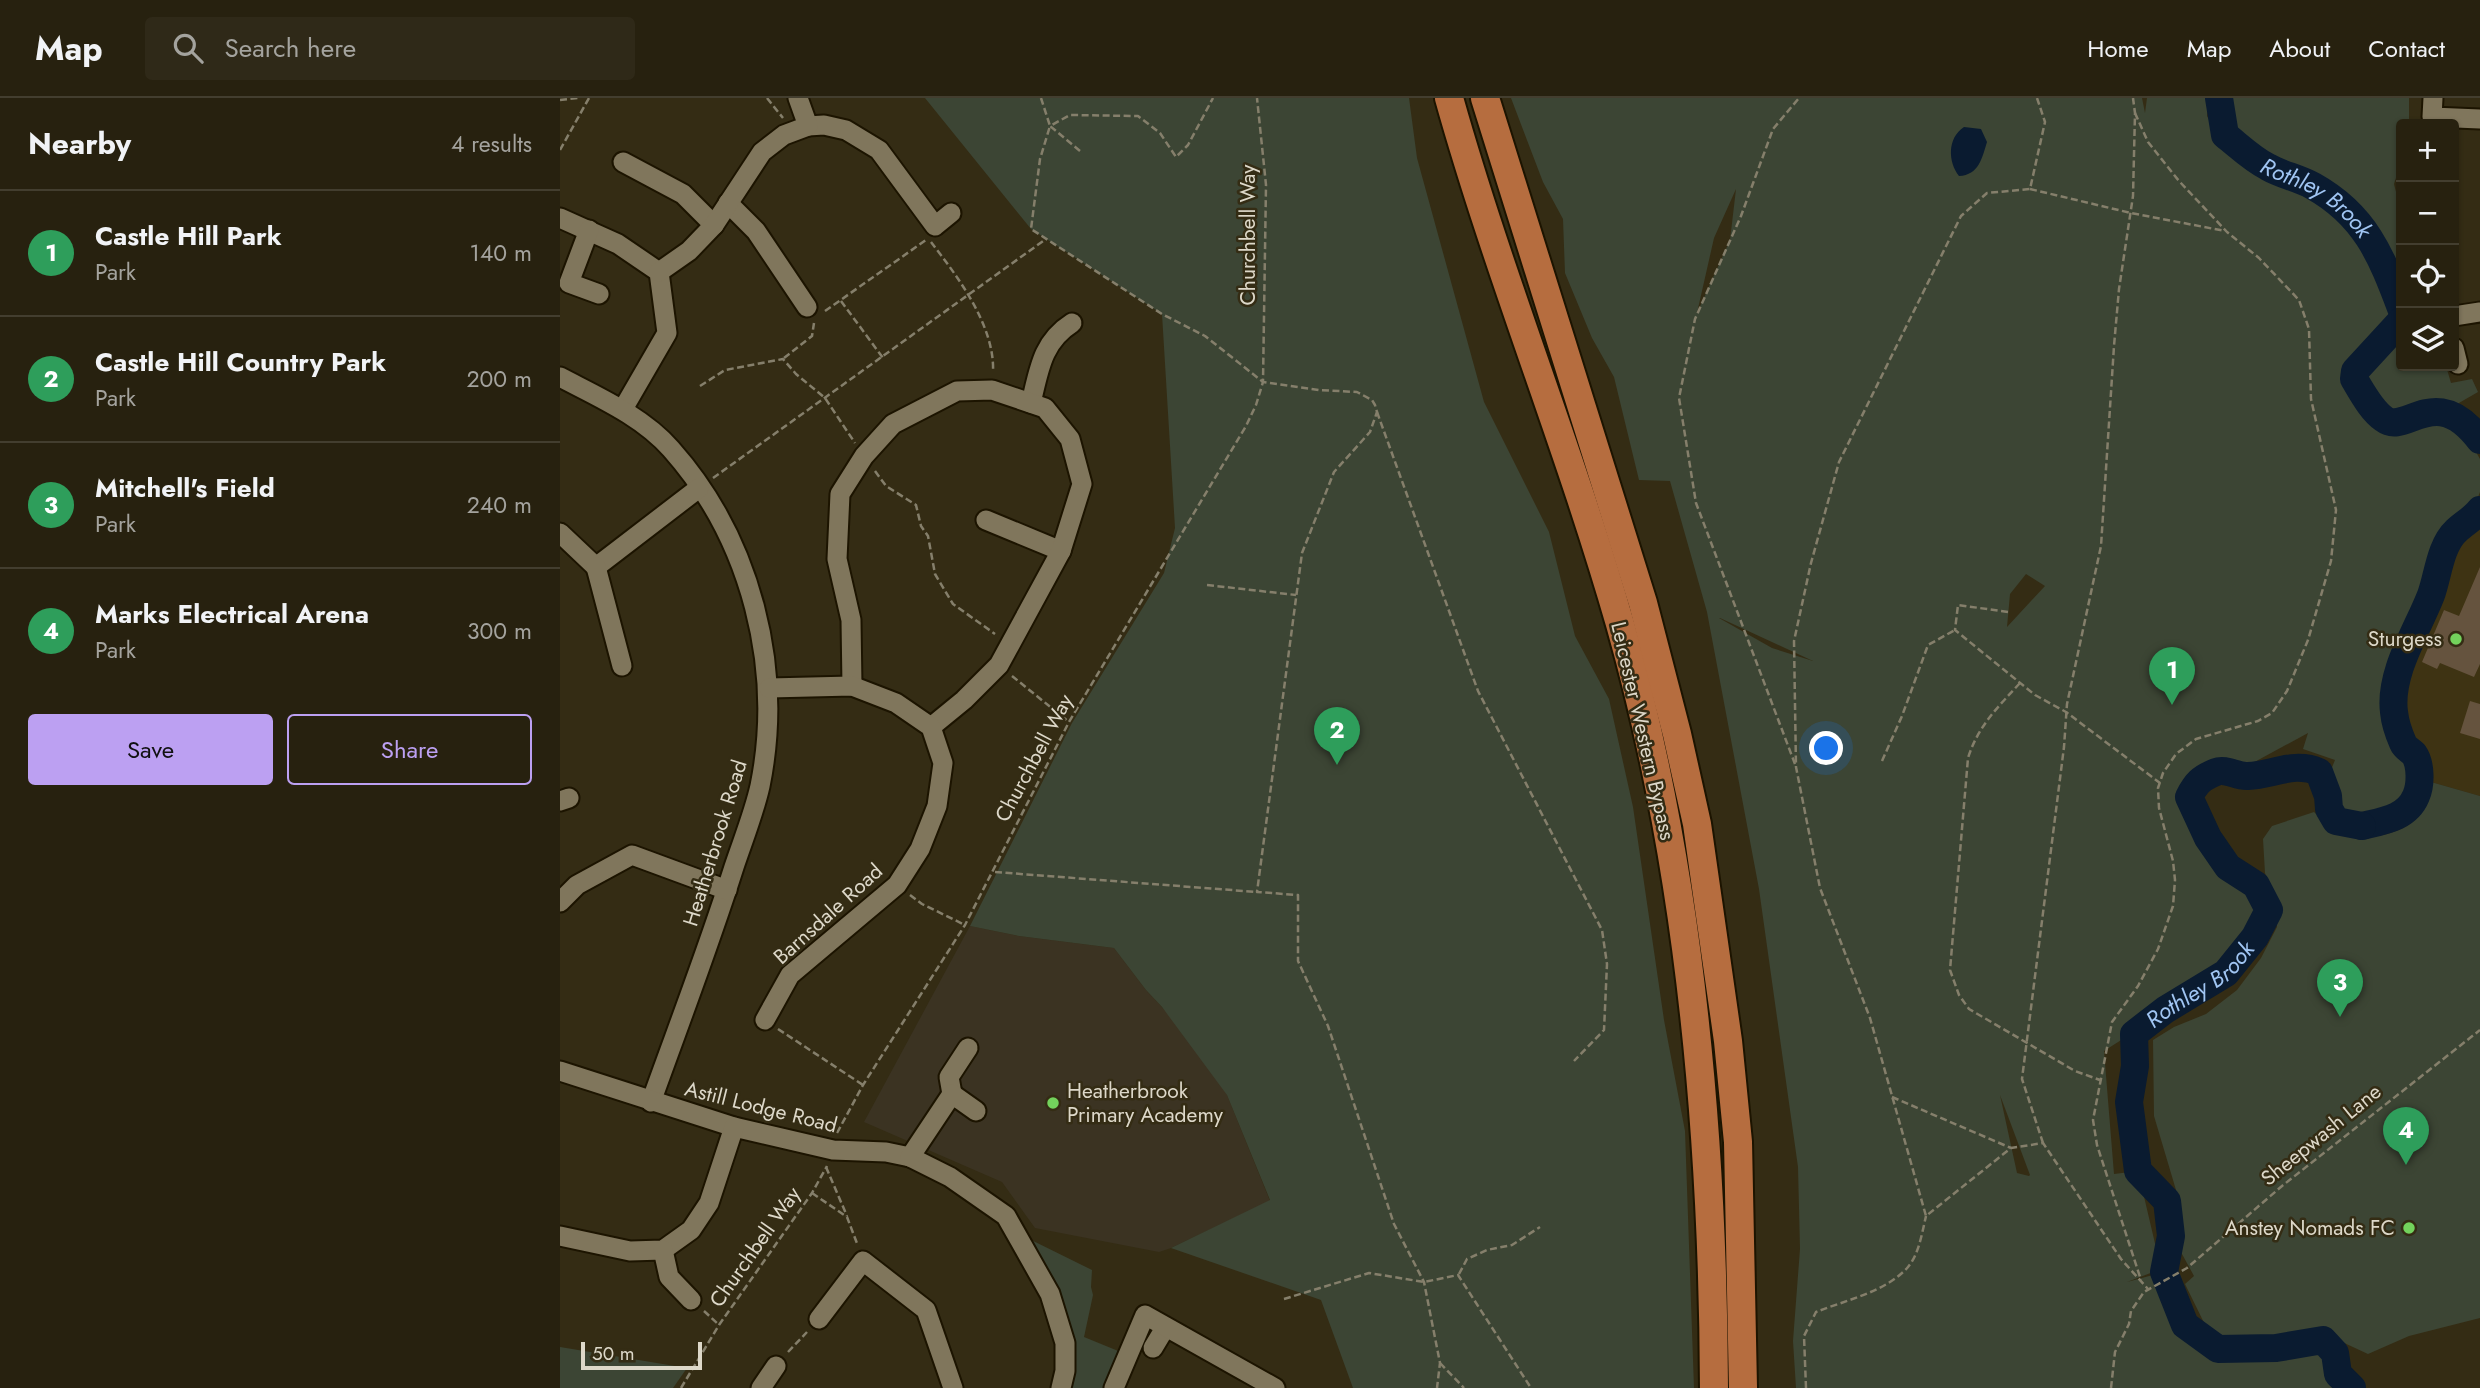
<!DOCTYPE html>
<html lang="en">
<head>
<meta charset="utf-8">
<style>
  :root { --surface:#27210f; --page:#2f2918; --text:#f1f3f6; --muted:#a4a39e; --line:#433e2f; --accent:#bca0f2 }
  body { margin:0; font-family:Jost,sans-serif; background:var(--page); color:var(--text) }
  .controls { position:absolute; right:21px; top:21px; display:grid; overflow:hidden; border-radius:7px; box-shadow:0 2px 5px #0004 }
  .controls button { width:63px; height:63px; display:grid; place-items:center; padding:0; border:0; border-bottom:2px solid var(--line); background:var(--surface); color:var(--text); font:35px sans-serif }
  .scale { position:absolute; left:21px; bottom:18px; width:121px; box-sizing:border-box; padding-left:7px; border:4px solid #ddd8c9; border-top:0; font-size:19px; line-height:24px; white-space:nowrap; color:#ddd8c9; -webkit-text-stroke:5px #342c14; paint-order:stroke }
  .you { position:absolute; left:1267px; top:651px; width:24px; height:24px; margin:-18px; border:5px solid #fff; border-radius:50%; background:#1a73e8; box-shadow:0 0 0 10px #1a73e833 }
  .badge { display:grid; place-items:center; width:46px; height:46px; border-radius:50%; background:var(--accent); color:#fff; font-size:23px; font-weight:700 }
  .pin { position:absolute; translate:-50% -58px; filter:drop-shadow(0 2px 4px #0008) }
  .pin::after { content:''; position:absolute; top:37px; width:24px; height:21px; background:inherit; clip-path:polygon(0 0,100% 0,50% 100%) }
  .list { margin:0; padding:0; list-style:none }
  h2 { display:flex; justify-content:space-between; align-items:center; height:91px; margin:0; padding:0 28px; font-size:30px }
  h2 small { font-size:23px; font-weight:400; color:var(--muted) }
  .list li { display:grid; grid-template-columns:46px 1fr auto; gap:21px; align-items:center; box-sizing:border-box; height:126px; padding:0 28px; border-top:2px solid var(--line) }
  .list b { display:block; font-size:26px; white-space:nowrap }
  .list p { margin:0; font-size:23px; white-space:nowrap; color:var(--muted) }
  .list em { font-size:23px; font-style:normal; color:var(--muted) }
  .actions { display:flex; gap:14px; padding:21px 28px }
  .actions a { flex:1; padding:16px 0; border:2px solid var(--accent); border-radius:7px; text-align:center; font-size:24px; color:var(--accent) }
  .actions .main { background:var(--accent); color:#111 }
  .icon { flex:none; width:38px; height:38px; fill:none; stroke:currentColor; stroke-width:2; stroke-linecap:round; stroke-linejoin:round }
  .map { position:relative; flex:none; width:1920px; height:1290px; overflow:hidden }
  header { display:flex; align-items:center; gap:42px; box-sizing:border-box; height:98px; padding:0 35px; background:var(--surface); border-bottom:2px solid var(--line) }
  header strong { font-size:33px }
  nav { display:flex; gap:38px; margin-inline-start:auto; font-size:24px }
  .search { width:490px; height:63px; background:var(--page); display:flex; align-items:center; gap:18px; box-sizing:border-box; padding:0 24px; border-radius:7px; color:var(--muted); font-size:26px }
  main { display:flex }
  aside { flex:1; background:var(--surface) }
  .map>svg:first-child { display:block }
  .built { fill:#3e3313 }
  .education { fill:#3b3322 }
  .green { fill:#3c4534; fill-rule:evenodd }
  .water { fill:#0a1b30 }
  .lines { fill:none; stroke-linecap:round; stroke-linejoin:round }
  .river { stroke:#0a1b30; stroke-width:28 }
  .building { fill:#65533e }
  .minor-casing { stroke:#1c1400; stroke-width:23 }
  .highway-casing { stroke:#1c1400; stroke-width:32 }
  .path { stroke:#857f6b; stroke-width:2.5; stroke-dasharray:7 3.5; stroke-linecap:butt }
  .minor { stroke:#80765c; stroke-width:19 }
  .highway { stroke:#b66d3f; stroke-width:28 }
  .poi-dot { fill:#73d25c; stroke:#342c14; stroke-width:2.5 }
  .labels { text-anchor:middle; stroke-width:5; stroke-linejoin:round; paint-order:stroke }
  .street-label { font-size:21px; fill:#ddd8c9; stroke:#342c14 }
  .poi-label { font-size:21px; fill:#ddd8c9; stroke:#342c14; text-anchor:end }
  .water-label { font-size:23px; font-style:italic; fill:#a0c5f3; stroke:#342c14 }
</style>
</head>
<body>
<header>
<strong>Map</strong>
<div class="search"><svg class="icon" aria-label="search" viewBox="0 0 24 24"><circle cx="10" cy="10" r="6"/><path d="M15 15l6 6"/></svg>Search here</div>
<nav><a>Home</a><a>Map</a><a>About</a><a>Contact</a></nav>
</header>
<main>
<aside>
<h2>Nearby<small>4 results</small></h2>
<ul class="list">
<li><span class="badge" style="background:#2e9e5b">1</span><div><b>Castle Hill Park</b><p>Park</p></div><em>140 m</em></li>
<li><span class="badge" style="background:#2e9e5b">2</span><div><b>Castle Hill Country Park</b><p>Park</p></div><em>200 m</em></li>
<li><span class="badge" style="background:#2e9e5b">3</span><div><b>Mitchell's Field</b><p>Park</p></div><em>240 m</em></li>
<li><span class="badge" style="background:#2e9e5b">4</span><div><b>Marks Electrical Arena</b><p>Park</p></div><em>300 m</em></li>
</ul>
<div class="actions"><a class="main">Save</a><a>Share</a></div>
</aside>
<div class="map">
<svg width="1920" height="1290" viewBox="0 0 1920 1290">
  <rect width="100%" height="100%" fill="#342c14"/>
  <path class="built" d="M1920,422V698L1864,682L1862,662L1843,624L1849,581L1901,441Z"/>
  <path class="education" d="M410,828L459,838L554,850L586,892L627,936L663,987L710,1103L611,1150L599,1154L475,1130L442,1084L304,1024Z"/>
  <g class="green">
    <path d="M365,0H849L857,60L924,304L989,434L1015,538L1049,601L1073,709L1104,922L1125,1033L1134,1290H793L761,1202L611,1150L710,1102L667,997L602,909L586,892L554,850L459,838L410,828L512,625L604,475L615,430L602,216L471,131Z"/>
    <path d="M951,0H1582L1585,15L1587,0H1648L1647,18L1661,43L1717,80L1758,98L1807,137L1769,98L1752,87L1710,70L1665,37L1659,0H1849V26H1841V64L1834,86L1841,113V268H1886L1891,285L1912,281L1918,294L1885,313H1872L1831,324L1824,321L1807,302L1822,332L1883,322L1904,333L1920,361V394L1912,414L1885,437L1871,496L1845,559L1834,616L1839,633L1854,657L1859,676L1850,709C1819,725 1811,729 1776,723L1765,687L1775,662L1743,651L1748,635L1630,699L1709,812L1666,875L1544,953L1554,1076L1578,1073L1601,1171L1567,1184L1604,1174L1625,1227L1658,1251L1716,1250L1763,1242L1770,1256L1775,1255L1792,1290H1236L1233,1243L1240,1151L1238,1069L1199,791L1147,514L1110,383L1079,382L1054,279L1032,240L1005,175L1003,121L983,84ZM1176,91L1170,142L1137,215L1154,140ZM1811,143C1826,165 1841,193 1837,220ZM1466,476L1485,488L1447,529L1450,496ZM1159,520H1160L1253,563L1212,550ZM1440,997L1470,1077L1469,1078L1457,1075Z"/>
    <path d="M1864,682L1920,698V1220L1849,1238L1808,1256L1767,1237L1651,1239L1625,1186L1634,1178L1622,1156L1616,1092L1594,1018L1593,942L1614,929L1646,916L1677,892L1701,860L1717,829V805L1705,775L1703,741L1712,728L1754,714C1762,721 1774,736 1784,738C1807,743 1847,736 1861,715C1867,705 1865,693 1864,682Z"/>
    <path d="M455,1134L532,1172L531,1189L533,1197L524,1239L568,1257L554,1290H501L505,1245Z"/>
    <path d="M0,1249L127,1270L113,1290H0Z"/>
  </g>
  <path class="water" d="M1404,29L1421,31L1427,44C1422,60 1419,77 1399,78C1388,64 1387,40 1404,29Z"/>
  <g class="lines">
    <g class="river">
      <path id="s1" d="M1659,0L1665,37C1679,48 1692,61 1708,69C1722,77 1739,80 1753,88C1805,117 1821,157 1841,210"/>
      <path d="M1841,223L1795,273L1794,281C1802,294 1811,312 1824,321C1846,338 1875,283 1920,342"/>
      <path d="M1802,728C1823,723 1847,720 1856,698C1861,687 1861,666 1854,656C1850,652 1845,650 1843,645C1839,636 1835,624 1834,614C1829,575 1857,533 1871,497C1878,478 1880,448 1896,433C1904,425 1912,422 1920,412"/>
      <path id="s2" d="M1792,1290L1778,1276L1775,1255L1763,1242L1716,1250L1658,1251L1625,1227L1604,1174L1611,1138L1607,1103L1578,1073L1569,1004L1575,968L1574,936L1605,912L1666,875L1695,839L1709,812L1696,787L1668,769L1648,740L1629,699C1636,685 1641,680 1656,674C1666,670 1677,679 1688,678C1713,677 1734,663 1759,674L1768,698L1769,711L1776,723L1802,728"/>
    </g>
  </g>
  <g class="building">
    <path d="M1920,469V566L1914,579L1880,565L1877,571L1862,564L1884,512L1899,518Z"/>
    <path d="M1910,603L1920,606V641L1900,635Z"/>
  </g>
  <g class="lines">
    <defs>
      <g id="minor">
        <path d="M1873,0L1872,19L1920,21"/>
        <path d="M248,28L264,27L286,32L319,52L375,128L391,115"/>
        <path d="M63,64L123,96L154,127"/>
        <path d="M168,105L196,133L247,209"/>
        <path d="M0,120L58,146L99,174L107,235L63,311"/>
        <path d="M29,132L9,185L39,196"/>
        <path d="M99,174L129,153L154,127L202,54L224,37L248,28L238,0"/>
        <path d="M1894,218L1920,214"/>
        <path d="M1894,250L1898,266"/>
        <path d="M0,279C38,299 82,318 111,351C191,441 224,570 200,688C194,715 183,742 174,769C149,848 119,926 91,1004"/>
        <path d="M471,305C479,272 482,244 512,225"/>
        <path d="M426,422L501,453"/>
        <path d="M0,435L36,469L139,390"/>
        <path d="M36,469L62,568"/>
        <path d="M292,588L291,522L277,461L280,396L304,358L333,326L397,293L432,292L485,310L510,341L522,386L501,453L439,567L404,602L371,629"/>
        <path d="M0,703L9,700"/>
        <path d="M0,804L17,787L72,757L167,792"/>
        <path d="M205,922L230,877L337,787L360,751L377,708L383,665L371,629L336,605L292,588L209,590"/>
        <path d="M0,973L174,1029L273,1052L326,1054L350,1059L390,1079L446,1118L490,1196L505,1245V1273L501,1290"/>
        <path d="M392,996L389,979L408,950"/>
        <path d="M350,1059L392,996L416,1013"/>
        <path d="M0,1138L70,1153L103,1152L131,1132L149,1105L174,1029"/>
        <path d="M103,1152L109,1179L131,1202"/>
        <path d="M259,1221L303,1163L366,1212L393,1290"/>
        <path d="M593,1250L605,1230"/>
        <path d="M201,1290L216,1268"/>
        <path d="M554,1290L585,1217L715,1290"/>
      </g>
      <g id="highway">
        <path d="M889,0C939,178 1009,348 1060,526C1130,771 1153,1036 1154,1290"/>
        <path d="M925,0L1083,505L1117,636L1137,726L1168,943L1178,1044L1183,1290"/>
      </g>
    </defs>
    <use href="#minor" class="minor-casing"/>
    <use href="#highway" class="highway-casing"/>
    <g class="path">
      <path d="M207,0L223,20"/>
      <path d="M481,0L490,28L480,61L471,131L602,216L645,238L703,284L759,292L797,294L812,302L815,307L817,314L810,334L774,374L742,455L697,794L738,797V863L768,928L834,1126L864,1184L880,1265L877,1290"/>
      <path d="M1477,0L1485,24L1470,91L1427,95L1401,118L1279,364L1251,465L1234,543L1236,669L1260,790L1310,920L1366,1118L1451,1050L1483,1045L1561,1161L1588,1191"/>
      <path d="M0,2L18,0"/>
      <path d="M1575,15L1588,44L1619,83L1667,134L1699,160L1739,202L1749,231L1751,301L1776,412L1771,463L1748,542L1727,593L1712,615L1698,623L1636,641L1616,656L1603,675L1598,690L1599,710L1613,763L1615,782L1613,808L1598,851L1578,888L1552,924L1533,1022L1537,1047L1581,1182"/>
      <path d="M0,52L29,0"/>
      <path d="M520,53L490,28L510,17L578,18L600,35L616,59L628,47L653,0"/>
      <path d="M1470,91L1571,115L1665,133"/>
      <path d="M371,144C398,179 435,228 433,274"/>
      <path d="M281,203L323,260"/>
      <path d="M265,213L366,142"/>
      <path d="M224,260L252,238L254,225"/>
      <path d="M140,288L165,272L223,261L236,276L265,300L295,345"/>
      <path d="M817,314L918,593L1042,832L1047,866L1044,932L1014,963"/>
      <path d="M315,373L326,388L356,407L361,428L368,438L375,476L393,506L435,536"/>
      <path d="M153,380L486,141"/>
      <path d="M647,487L736,497"/>
      <path d="M1448,514L1398,507L1395,532L1475,597L1506,614L1600,685"/>
      <path d="M452,578L509,624"/>
      <path d="M1460,585C1438,609 1418,628 1408,660L1390,872L1399,897L1409,911L1515,973L1540,982"/>
      <path d="M1322,663L1342,618L1368,547L1395,532"/>
      <path d="M1235,666L1136,405L1119,300L1135,221L1181,118L1213,31L1239,0"/>
      <path d="M435,774L697,794"/>
      <path d="M350,797L362,806L405,827"/>
      <path d="M218,931L303,987"/>
      <path d="M1332,999L1451,1050"/>
      <path d="M277,1035L303,987L405,827L509,624L686,328L696,307L703,284L706,87L697,0"/>
      <path d="M1483,1045L1462,981L1504,649L1507,606L1541,448L1554,248L1559,191L1573,98L1575,15L1573,0"/>
      <path d="M266,1069L287,1118"/>
      <path d="M252,1095L287,1119L298,1148"/>
      <path d="M899,1176L907,1161L927,1152L952,1147L980,1129"/>
      <path d="M724,1201L809,1175L864,1184L898,1177L971,1290"/>
      <path d="M144,1213L159,1227"/>
      <path d="M228,1254L247,1234"/>
      <path d="M880,1265L904,1290"/>
      <path d="M121,1290L159,1227L252,1095L267,1068"/>
      <path d="M1246,1290L1244,1238L1256,1214C1286,1202 1326,1194 1348,1169C1359,1156 1362,1135 1366,1118"/>
      <path d="M1551,1290L1555,1254L1569,1226L1571,1213L1584,1194L1627,1170L1722,1088L1920,932"/>
    </g>
    <use href="#minor" class="minor"/>
    <use href="#highway" class="highway"/>
  </g>
  <g class="poi-dot">
    <circle cx="1896" cy="541" r="7"/>
    <circle cx="493" cy="1005" r="7"/>
    <circle cx="1849" cy="1130" r="7"/>
  </g>
  <g class="labels">
    <g class="street-label">
      <text transform="translate(688 137) rotate(-90)" y="7">Churchbell Way</text>
      <text transform="translate(1083 633) rotate(77)" y="7">Leicester Western Bypass</text>
      <text transform="translate(474 660) rotate(-62)" y="7">Churchbell Way</text>
      <text transform="translate(155 745) rotate(-73)" y="7">Heatherbrook Road</text>
      <text transform="translate(268 816) rotate(-42)" y="7">Barnsdale Road</text>
      <text transform="translate(201 1009) rotate(14)" y="7">Astill Lodge Road</text>
      <text transform="translate(1761 1037) rotate(-39)" y="7">Sheepwash Lane</text>
      <text transform="translate(195 1149) rotate(-55)" y="7">Churchbell Way</text>
    </g>
    <g class="poi-label">
      <text x="1882" y="548">Sturgess</text>
      <text x="507" y="1000" text-anchor="start">Heatherbrook<tspan x="507" dy="24">Primary Academy</tspan></text>
      <text x="1835" y="1137">Anstey Nomads FC</text>
    </g>
    <g class="water-label">
      <text dy="8" stroke="none"><textPath href="#s1" startOffset="149">Rothley Brook</textPath></text>
      <text dy="8" stroke="none"><textPath href="#s2" startOffset="597">Rothley Brook</textPath></text>
    </g>
  </g>
</svg>
<div class="controls">
<button>+</button>
<button>−</button>
<button><svg class="icon" aria-label="locate" viewBox="0 0 24 24"><circle cx="12" cy="12" r="6"/><path d="M12 2v4M12 18v4M2 12h4M18 12h4"/></svg></button>
<button><svg class="icon" aria-label="layers" viewBox="0 0 24 24"><path d="M12 4l9 5-9 5-9-5zM3 14l9 5 9-5"/></svg></button>
</div>
<div class="scale">50 m</div>
<div class="you"></div>
<div class="pin badge" style="left:1612px;top:607px;background:#2e9e5b">1</div>
<div class="pin badge" style="left:777px;top:667px;background:#2e9e5b">2</div>
<div class="pin badge" style="left:1780px;top:919px;background:#2e9e5b">3</div>
<div class="pin badge" style="left:1846px;top:1067px;background:#2e9e5b">4</div>
</div>
</main>
</body>
</html>
